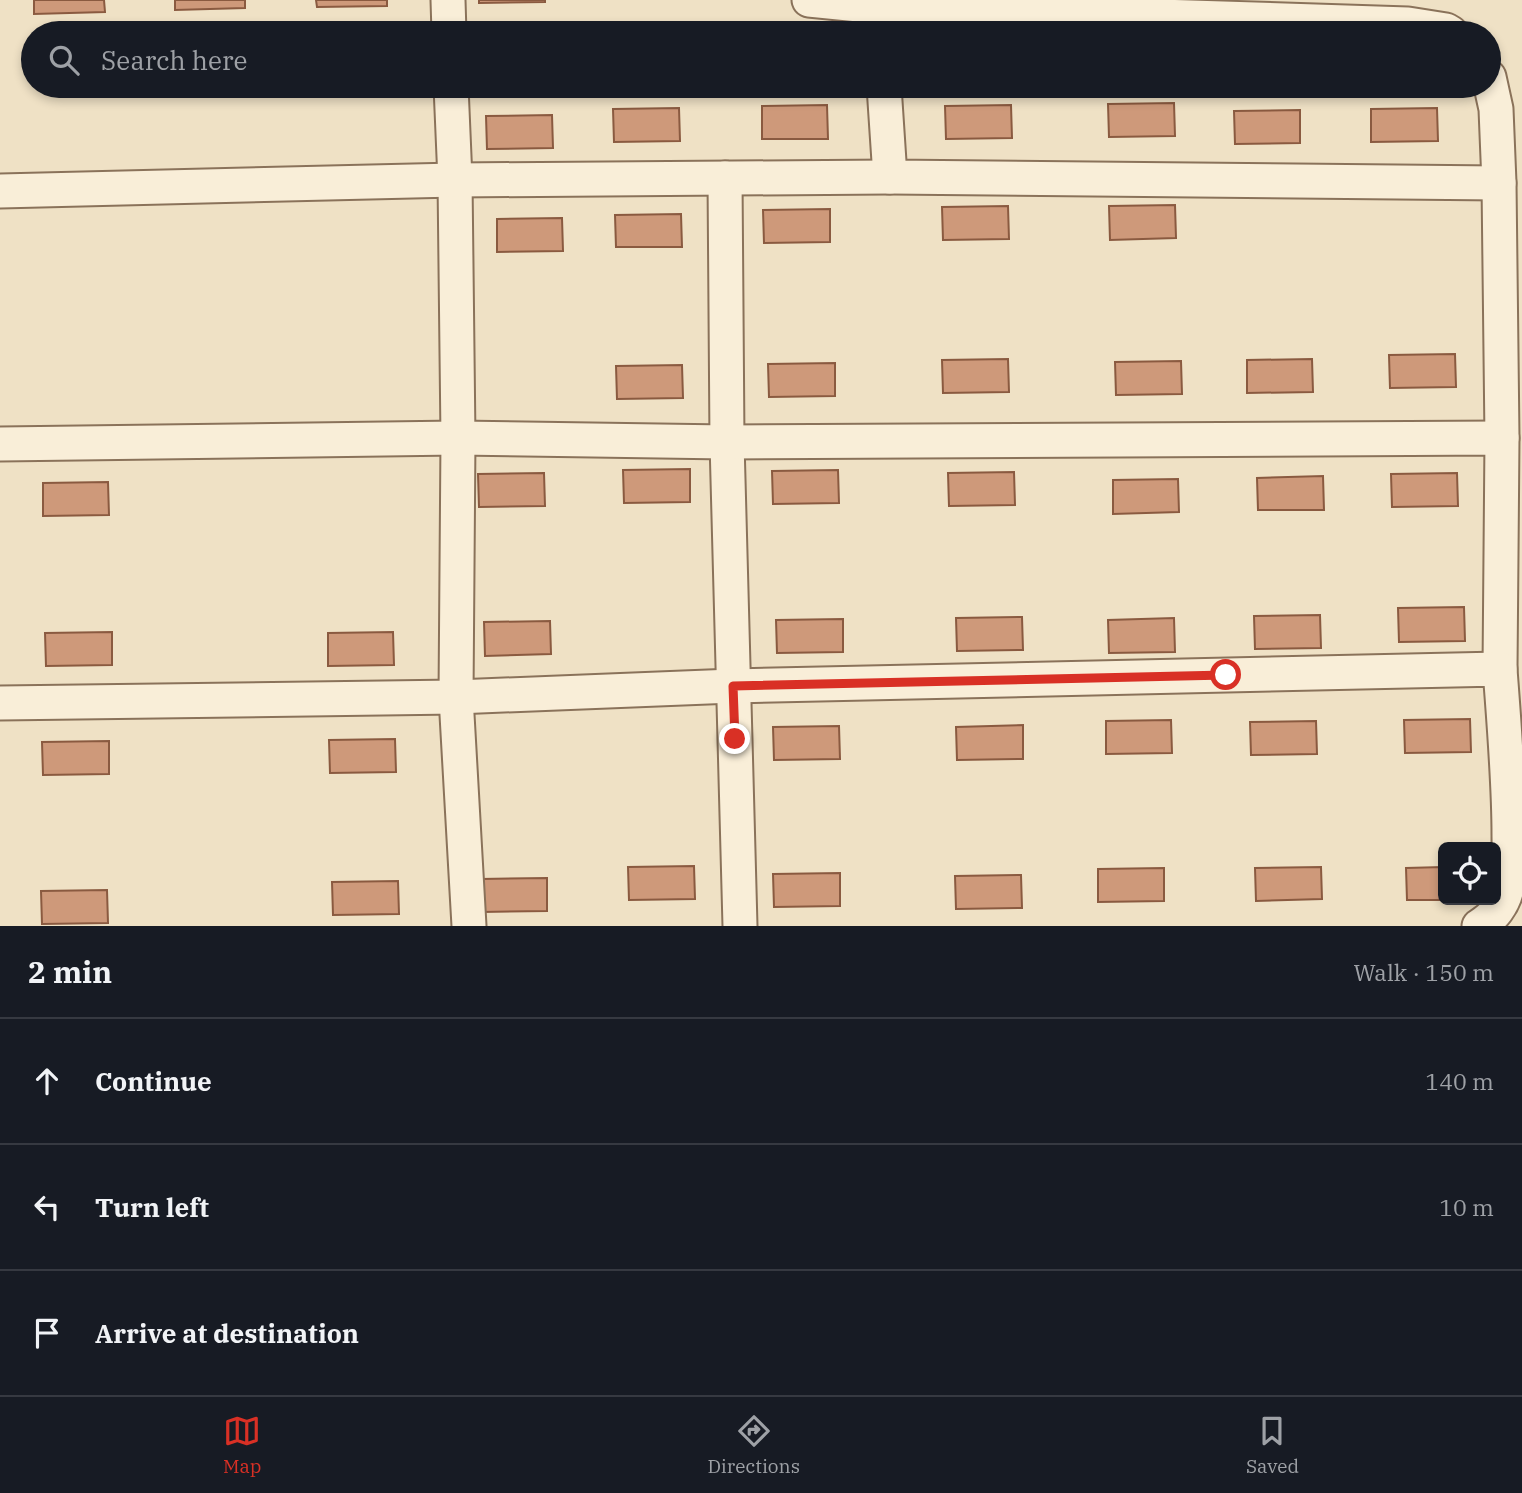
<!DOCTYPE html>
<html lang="en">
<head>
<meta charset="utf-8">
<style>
  :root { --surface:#171b24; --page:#20242c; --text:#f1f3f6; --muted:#9ea1a6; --line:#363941; --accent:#d93025 }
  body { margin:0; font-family:"IBM Plex Serif",serif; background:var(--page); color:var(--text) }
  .controls { position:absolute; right:21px; bottom:21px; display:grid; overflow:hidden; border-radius:10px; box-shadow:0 4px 10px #0003 }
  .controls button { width:63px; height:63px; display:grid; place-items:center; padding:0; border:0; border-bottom:2px solid var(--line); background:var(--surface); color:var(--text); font:35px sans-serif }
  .stop { position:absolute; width:21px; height:21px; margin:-16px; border:5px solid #d93025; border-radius:50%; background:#fff }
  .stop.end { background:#d93025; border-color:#fff; box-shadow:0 2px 7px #0008 }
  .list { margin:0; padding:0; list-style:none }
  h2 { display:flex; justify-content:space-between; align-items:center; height:91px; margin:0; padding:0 28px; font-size:30px }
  h2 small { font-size:23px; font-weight:400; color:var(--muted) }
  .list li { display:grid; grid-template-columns:46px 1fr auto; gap:21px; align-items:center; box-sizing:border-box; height:126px; padding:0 28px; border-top:2px solid var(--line) }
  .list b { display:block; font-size:26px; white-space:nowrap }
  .list em { font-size:23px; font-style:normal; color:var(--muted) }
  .icon { flex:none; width:38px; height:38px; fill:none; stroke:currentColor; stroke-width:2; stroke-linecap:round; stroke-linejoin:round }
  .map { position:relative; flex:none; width:1522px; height:926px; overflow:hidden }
  .search { position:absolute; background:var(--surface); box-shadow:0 4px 10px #0003; left:21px; right:21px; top:21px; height:77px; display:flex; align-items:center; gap:18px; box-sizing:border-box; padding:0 24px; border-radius:38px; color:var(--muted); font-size:26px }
  .sheet { height:469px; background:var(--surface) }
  nav { display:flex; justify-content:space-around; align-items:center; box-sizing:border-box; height:98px; border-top:2px solid var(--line); background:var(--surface); font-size:19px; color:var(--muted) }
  nav a { display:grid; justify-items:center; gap:4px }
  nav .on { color:var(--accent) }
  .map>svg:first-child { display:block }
  .building { fill:#ce997a; stroke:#8a5a40; stroke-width:2 }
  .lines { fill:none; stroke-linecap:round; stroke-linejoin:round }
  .minor-casing { stroke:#8a725a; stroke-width:37 }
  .minor { stroke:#f9eed8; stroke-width:33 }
  .route { stroke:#d93025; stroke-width:9 }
</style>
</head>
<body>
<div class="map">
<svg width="1522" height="926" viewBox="0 0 1522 926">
  <rect width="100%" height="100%" fill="#efe1c5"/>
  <g class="building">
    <path d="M34,0H104L105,12L34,14Z"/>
    <path d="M175,0H245V8L175,10Z"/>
    <path d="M316,0H387V6L317,7Z"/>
    <path d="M479,0H545V2L479,3Z"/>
    <path d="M1174,103L1175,136L1109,137L1108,104Z"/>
    <path d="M827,105L828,139H762V106Z"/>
    <path d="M1011,105L1012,138L946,139L945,106Z"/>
    <path d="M679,108L680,141L614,142L613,109Z"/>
    <path d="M1437,108L1438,141L1371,142V109Z"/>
    <path d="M1300,110V143L1235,144L1234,111Z"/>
    <path d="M552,115L553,148L487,149L486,116Z"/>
    <path d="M1175,205L1176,238L1110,240L1109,206Z"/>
    <path d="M1008,206L1009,239L943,240L942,207Z"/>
    <path d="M830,209V242L764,243L763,210Z"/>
    <path d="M681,214L682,247H616L615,215Z"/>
    <path d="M562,218L563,251L497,252V219Z"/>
    <path d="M1455,354L1456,387L1390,388L1389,355Z"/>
    <path d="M1008,359L1009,392L943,393L942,360Z"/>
    <path d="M1312,359L1313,392L1247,393V360Z"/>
    <path d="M1181,361L1182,394L1116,395L1115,362Z"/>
    <path d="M835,363V396L769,397L768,364Z"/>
    <path d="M682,365L683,398L617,399L616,366Z"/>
    <path d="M690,469V502L624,503L623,470Z"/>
    <path d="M838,470L839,503L773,504L772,471Z"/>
    <path d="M1014,472L1015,505L949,506L948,473Z"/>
    <path d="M544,473L545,506L479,507L478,474Z"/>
    <path d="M1457,473L1458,506L1392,507L1391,474Z"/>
    <path d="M1323,476L1324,510H1258L1257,478Z"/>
    <path d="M1178,479L1179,512L1113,514V480Z"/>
    <path d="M108,482L109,515L43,516V483Z"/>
    <path d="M1464,607L1465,641L1399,642L1398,608Z"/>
    <path d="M1320,615L1321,648L1255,649L1254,616Z"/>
    <path d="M1022,617L1023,650L957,651L956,618Z"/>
    <path d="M1174,618L1175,652L1109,653L1108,620Z"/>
    <path d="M843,619V652L777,653L776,620Z"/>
    <path d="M550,621L551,654L485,656L484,622Z"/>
    <path d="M112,632V665L46,666L45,633Z"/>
    <path d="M393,632L394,665L328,666V633Z"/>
    <path d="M1470,719L1471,752L1405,753L1404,720Z"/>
    <path d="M1171,720L1172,753L1106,754V721Z"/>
    <path d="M1316,721L1317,754L1251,755L1250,722Z"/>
    <path d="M1023,725V759L957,760L956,727Z"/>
    <path d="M839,726L840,759L774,760L773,727Z"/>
    <path d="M395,739L396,772L330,773L329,740Z"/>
    <path d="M109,741V774L43,775L42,742Z"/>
    <path d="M694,866L695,899L629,900L628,867Z"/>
    <path d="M1321,867L1322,899L1256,901L1255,868Z"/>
    <path d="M1443,867V900H1459H1407L1406,868Z"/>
    <path d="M1164,868V901L1098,902V869Z"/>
    <path d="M840,873V906L774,907L773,874Z"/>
    <path d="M1021,875L1022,908L956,909L955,876Z"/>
    <path d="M547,878V911L482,912L481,879Z"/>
    <path d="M398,881L399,914L333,915L332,882Z"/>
    <path d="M107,890L108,923L42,924L41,891Z"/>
  </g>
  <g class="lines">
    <defs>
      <g id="minor">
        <path d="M448,0L449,33"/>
        <path d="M809,0L879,7L1408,24L1446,30L1451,33"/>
        <path d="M1489,77L1496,109L1499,183L1502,438"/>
        <path d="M451,86L455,180L458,438L456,697L469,926"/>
        <path d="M884,86L890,177L1499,183"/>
        <path d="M725,178L727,442L740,926"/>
        <path d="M0,191L455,180L890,177"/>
        <path d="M0,444L458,438L727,442L1502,438L1500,669"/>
        <path d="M0,703L456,697L733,686L1500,669C1504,724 1509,779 1509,835C1509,852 1511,871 1507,888C1504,904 1493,918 1479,926"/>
      </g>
    </defs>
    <use href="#minor" class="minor-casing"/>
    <use href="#minor" class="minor"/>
  </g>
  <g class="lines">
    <path class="route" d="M735,739L733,686L1226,675"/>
  </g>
</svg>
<div class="controls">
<button><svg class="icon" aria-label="locate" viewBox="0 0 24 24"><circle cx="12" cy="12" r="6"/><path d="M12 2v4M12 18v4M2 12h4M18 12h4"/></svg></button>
</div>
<div class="stop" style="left:1226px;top:675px"></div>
<div class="stop end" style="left:735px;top:739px"></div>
<div class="search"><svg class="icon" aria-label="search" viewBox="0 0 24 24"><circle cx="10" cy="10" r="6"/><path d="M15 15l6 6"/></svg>Search here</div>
</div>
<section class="sheet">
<h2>2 min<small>Walk · 150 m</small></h2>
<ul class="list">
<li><svg class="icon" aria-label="ahead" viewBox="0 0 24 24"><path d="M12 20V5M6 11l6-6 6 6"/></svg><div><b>Continue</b></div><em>140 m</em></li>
<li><svg class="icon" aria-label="left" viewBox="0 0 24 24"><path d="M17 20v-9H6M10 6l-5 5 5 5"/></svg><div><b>Turn left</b></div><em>10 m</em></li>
<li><svg class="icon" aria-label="arrive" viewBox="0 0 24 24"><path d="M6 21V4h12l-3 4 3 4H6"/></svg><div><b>Arrive at destination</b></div></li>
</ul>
</section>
<nav>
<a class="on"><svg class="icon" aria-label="map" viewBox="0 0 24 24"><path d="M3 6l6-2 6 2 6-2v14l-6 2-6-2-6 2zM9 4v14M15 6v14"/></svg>Map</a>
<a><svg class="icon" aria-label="directions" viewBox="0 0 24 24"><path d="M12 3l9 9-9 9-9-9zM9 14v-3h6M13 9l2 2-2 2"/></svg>Directions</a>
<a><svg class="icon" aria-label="saved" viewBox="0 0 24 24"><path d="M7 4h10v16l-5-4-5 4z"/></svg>Saved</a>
</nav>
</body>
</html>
